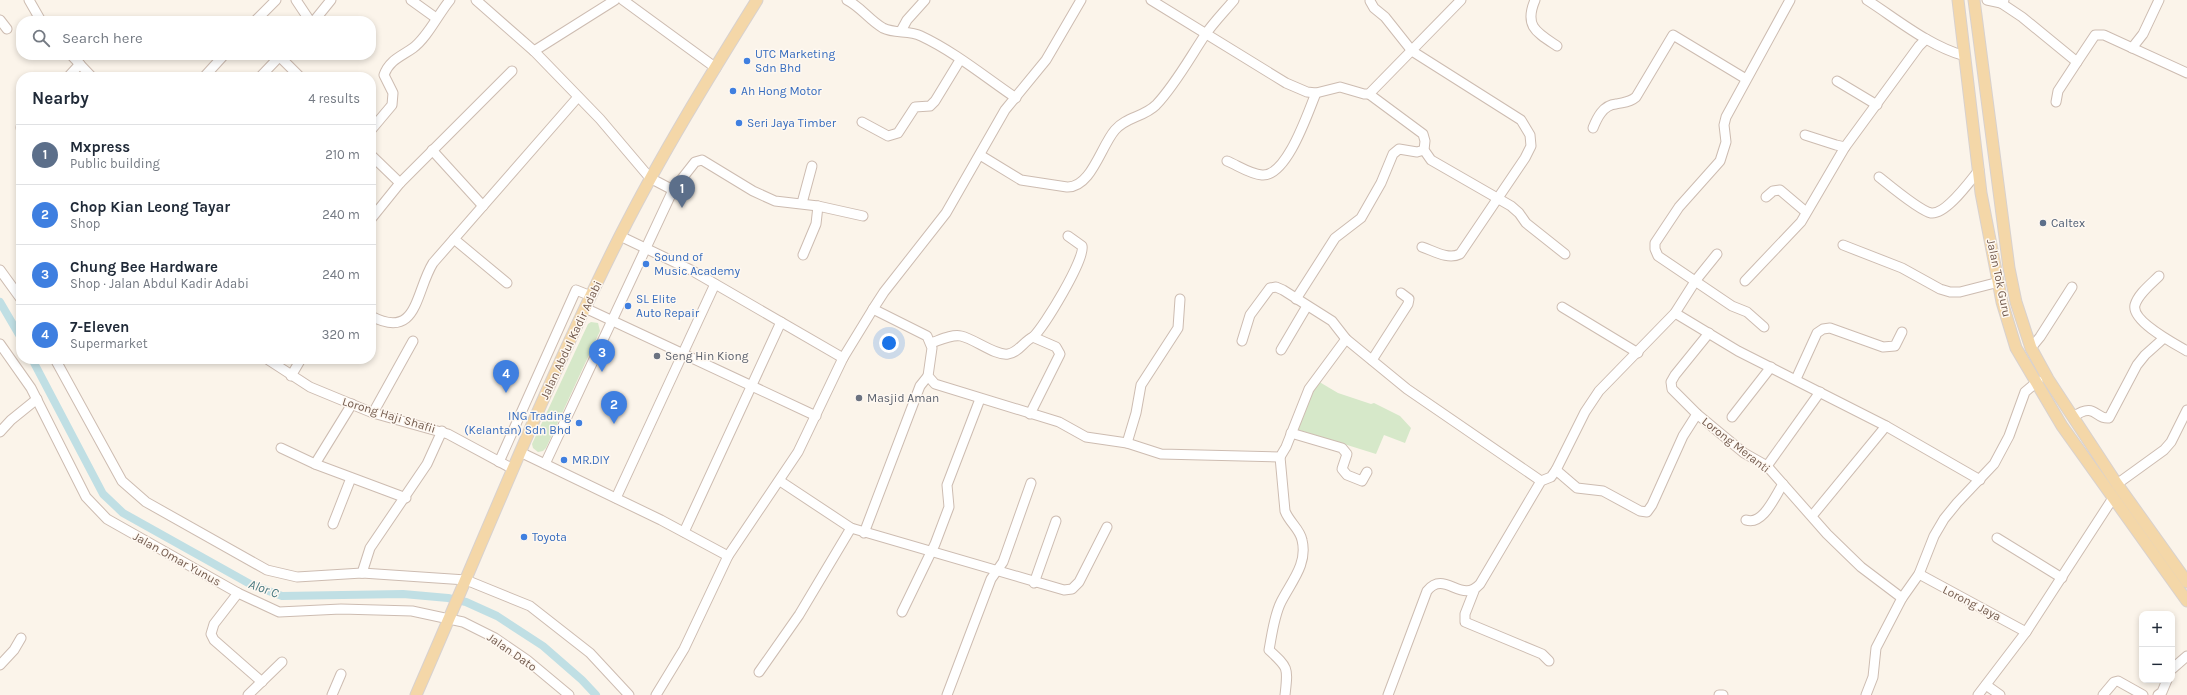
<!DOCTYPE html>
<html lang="en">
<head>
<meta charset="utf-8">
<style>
  :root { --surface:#fff; --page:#f2f2f3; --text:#1f2937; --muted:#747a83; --line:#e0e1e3; --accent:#db745a }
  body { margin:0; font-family:Karla,sans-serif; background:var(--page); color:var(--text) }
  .controls { position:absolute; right:12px; bottom:12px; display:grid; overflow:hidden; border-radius:8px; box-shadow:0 2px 6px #0003 }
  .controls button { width:36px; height:36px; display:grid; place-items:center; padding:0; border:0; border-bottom:1px solid var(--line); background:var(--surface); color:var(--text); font:20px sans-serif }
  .you { position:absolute; left:889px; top:343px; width:14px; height:14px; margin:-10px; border:3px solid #fff; border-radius:50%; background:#1a73e8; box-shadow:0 0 0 6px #1a73e833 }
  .badge { display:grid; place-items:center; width:26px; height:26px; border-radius:50%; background:var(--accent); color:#fff; font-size:13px; font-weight:700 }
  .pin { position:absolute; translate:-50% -33px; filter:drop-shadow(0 1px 2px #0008) }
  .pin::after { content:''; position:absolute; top:21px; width:14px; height:12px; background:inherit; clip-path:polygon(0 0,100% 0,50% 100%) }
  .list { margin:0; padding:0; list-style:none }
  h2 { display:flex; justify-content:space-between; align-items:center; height:52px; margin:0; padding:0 16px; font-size:17px }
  h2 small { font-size:13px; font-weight:400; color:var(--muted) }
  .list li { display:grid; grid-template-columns:26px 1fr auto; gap:12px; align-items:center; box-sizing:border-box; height:60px; padding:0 16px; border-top:1px solid var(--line) }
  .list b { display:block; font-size:15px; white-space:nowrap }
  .list p { margin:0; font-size:13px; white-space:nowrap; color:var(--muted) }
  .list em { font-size:13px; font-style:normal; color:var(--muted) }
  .icon { flex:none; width:22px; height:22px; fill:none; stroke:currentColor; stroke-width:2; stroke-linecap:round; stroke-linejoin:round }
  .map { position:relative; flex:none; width:2187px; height:695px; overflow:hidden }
  .search { position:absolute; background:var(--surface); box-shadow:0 2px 6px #0003; left:16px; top:16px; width:360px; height:44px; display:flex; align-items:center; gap:10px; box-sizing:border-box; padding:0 14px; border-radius:16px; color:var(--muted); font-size:15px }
  .panel { position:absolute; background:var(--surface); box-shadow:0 2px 6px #0003; left:16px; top:72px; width:360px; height:292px; border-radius:16px }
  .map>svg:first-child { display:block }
  .green { fill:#d6e8c9 }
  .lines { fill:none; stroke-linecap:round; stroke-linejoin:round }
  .canal { stroke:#c0dfe4; stroke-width:8 }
  .minor-casing { stroke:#cdbcb1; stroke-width:11 }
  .major-casing { stroke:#d8d1ce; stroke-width:13 }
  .minor { stroke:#fff; stroke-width:9 }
  .major { stroke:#f4d7a8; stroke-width:11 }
  .shop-dot { fill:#3f7fe0; stroke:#fef8f1; stroke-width:1.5 }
  .service-dot { fill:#5c6f8a; stroke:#fef8f1; stroke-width:1.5 }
  .worship-dot { fill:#6b7280; stroke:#fef8f1; stroke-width:1.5 }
  .labels { text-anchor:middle; stroke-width:3; stroke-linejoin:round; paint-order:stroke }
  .shop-label { font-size:12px; fill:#366cbe; stroke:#fef8f1; text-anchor:start }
  .service-label { font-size:12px; fill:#4e5e75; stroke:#fef8f1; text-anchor:start }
  .street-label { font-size:12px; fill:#745c4f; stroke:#fef8f1 }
  .worship-label { font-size:12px; fill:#5b616d; stroke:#fef8f1; text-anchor:start }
  .water-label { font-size:13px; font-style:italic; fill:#47777f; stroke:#fef8f1 }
</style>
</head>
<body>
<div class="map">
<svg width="2187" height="695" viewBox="0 0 2187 695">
  <rect width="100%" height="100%" fill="#fbf4ea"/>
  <g class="green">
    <path d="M591,322L598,323L600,331L546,448L543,451L538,452L533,448L532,444L588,324Z"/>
    <path d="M1316,380L1338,393L1371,404L1374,403L1400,416L1411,428L1405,443L1384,435L1376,454L1299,430L1297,426Z"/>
  </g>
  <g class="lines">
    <g class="canal">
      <path d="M0,302L21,338"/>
      <path d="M32,359L103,494L123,513L250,584L282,596L403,594L448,598L466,602L497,616L543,646L582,680L596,695"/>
    </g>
    <defs>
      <g id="minor">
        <path d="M29,0L41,21"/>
        <path d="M296,0L310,21"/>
        <path d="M411,0L436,18"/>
        <path d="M476,0L534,51L600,119L650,178L673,190"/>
        <path d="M623,0L716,68"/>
        <path d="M847,0C861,7 869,20 883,28C895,34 909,30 921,36C955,52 985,77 1016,98"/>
        <path d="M1151,0L1286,83L1307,92L1316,93L1340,87L1364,94H1369L1461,0"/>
        <path d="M1535,0C1524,26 1536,32 1557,46"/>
        <path d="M1867,0C1898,20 1929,46 1965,56"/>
        <path d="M1987,0L2001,3L2004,0"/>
        <path d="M1370,1L1374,8L1385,17L1412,51L1521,120L1530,135L1531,146L1525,158L1460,254C1448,260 1434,251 1422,247"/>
        <path d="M2001,3L2022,17L2077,62L2095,35H2104L2187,73"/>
        <path d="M0,20L7,29"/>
        <path d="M255,21L276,0"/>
        <path d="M314,21L331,0"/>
        <path d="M901,31L907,20L925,0"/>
        <path d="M2132,48L2143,34L2159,0"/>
        <path d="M534,51L615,0"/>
        <path d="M71,55L92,77"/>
        <path d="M279,56L300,77"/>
        <path d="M68,77L80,64"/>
        <path d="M204,77L224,55"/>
        <path d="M260,77L281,55"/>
        <path d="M1837,81L1877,105"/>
        <path d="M1369,94L1423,134L1425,141L1424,150L1431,160L1511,206L1519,213L1526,223L1565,254"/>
        <path d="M2056,102L2058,91L2077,62"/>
        <path d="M862,122L888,136L898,133L915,107L930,106L935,101L960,60"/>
        <path d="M21,128V127"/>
        <path d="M1593,128C1597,118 1603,105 1616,104C1624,102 1629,103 1636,97L1673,35L1746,79"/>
        <path d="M371,130L392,105L393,93L384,75C389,60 402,56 413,48C427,38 439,13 450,0"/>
        <path d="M1805,135L1836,145L1845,147"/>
        <path d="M432,150L483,206"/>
        <path d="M371,155L400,183"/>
        <path d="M980,155L1021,180L1067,187C1091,188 1101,146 1115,130C1126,117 1144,117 1156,105C1175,85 1189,59 1205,35C1213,23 1224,12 1234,0"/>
        <path d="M1227,161C1237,165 1250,174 1262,175C1287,177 1308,112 1316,93"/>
        <path d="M1879,177C1889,185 1920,211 1931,213C1946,215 1970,181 1979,170"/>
        <path d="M1766,197L1773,191L1780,190L1806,212"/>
        <path d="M802,203L812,166"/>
        <path d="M371,219L400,183L512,71"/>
        <path d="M620,236L691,270L843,358"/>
        <path d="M454,239L507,283"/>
        <path d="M1843,245L1902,268L1940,289L1950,292H1960L1999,282"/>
        <path d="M803,255L816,224L818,206"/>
        <path d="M0,270L21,299"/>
        <path d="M2159,276C2151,284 2138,294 2135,305C2131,321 2175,344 2187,351"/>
        <path d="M1745,281L1801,222L1845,147L1919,46L1926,39"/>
        <path d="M1296,299L1335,238L1361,218L1381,183L1393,154L1399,149L1417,152L1424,150"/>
        <path d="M1562,307L1638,353"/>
        <path d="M585,308L816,416"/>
        <path d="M873,309L927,336L932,348L928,376L935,384L1059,422L1086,437L1127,443L1161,454L1280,457L1286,447L1309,389L1346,339"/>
        <path d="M1675,313L1738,351L1886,426L1980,480"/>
        <path d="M371,316C418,341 415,292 433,263L578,97"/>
        <path d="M1764,327L1747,312L1732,306L1658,256L1655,249V243L1679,207L1720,161L1726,142L1724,125L1726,117L1790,0"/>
        <path d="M1709,333L1675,375L1671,382L1672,389L1697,414L1744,453L1767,466L1827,534L1861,567L1902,598"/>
        <path d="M1242,341L1250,315L1270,288L1276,287L1283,290L1332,321L1346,339L1407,389L1541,481"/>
        <path d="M931,343C940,340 952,334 961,336C975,339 995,356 1008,354C1018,353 1024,341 1033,337C1044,327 1086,258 1082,246L1068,236"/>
        <path d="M0,344L31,388L86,497L107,519L238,593L279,612L341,609L412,611L463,622L495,638L527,660L569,695"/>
        <path d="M2031,348L2040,337L2072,287"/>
        <path d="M1281,350L1307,306"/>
        <path d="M55,359L122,481L146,502L267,570L297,577L362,573L466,580L530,606L590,653L629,695"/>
        <path d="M267,359L310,387L373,413L448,434L513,469"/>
        <path d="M1372,360L1408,304L1409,299L1401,293"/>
        <path d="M291,376L301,359"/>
        <path d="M1796,379L1817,333L1823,329L1830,328L1883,347L1895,346L1902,332"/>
        <path d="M373,413L413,341"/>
        <path d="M1030,414L1060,354L1056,347L1033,337"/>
        <path d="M1732,417L1771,367"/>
        <path d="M2073,417C2096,401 2095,420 2109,418L2137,365L2145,355L2164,338"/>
        <path d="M0,432L11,420L37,399"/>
        <path d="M1291,433L1342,448L1347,454L1342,469L1347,475L1362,481L1367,472"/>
        <path d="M1127,443L1136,413L1141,385L1178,328L1180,299"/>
        <path d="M281,448L315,464L406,498"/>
        <path d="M520,452L661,520L728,556"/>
        <path d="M1280,457L1285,511C1289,522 1300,529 1302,540C1308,564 1291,582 1281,602C1274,616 1272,634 1269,650C1289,668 1288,668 1285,695"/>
        <path d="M499,462L576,290L591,296"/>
        <path d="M315,464L352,404"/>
        <path d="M545,464L673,190L695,162L702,160L753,191L775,201L818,206L863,216"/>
        <path d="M1767,466L1820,392"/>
        <path d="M1556,470L1577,488L1603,491L1640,511L1647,512L1652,505L1683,436L1697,414"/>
        <path d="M780,481L851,528L1064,590L1072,589L1079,582L1107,527"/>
        <path d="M2117,484L2164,450L2171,442L2187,410"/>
        <path d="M616,498L715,284"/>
        <path d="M1812,516L1886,426"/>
        <path d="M1746,520C1763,526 1775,496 1783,484"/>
        <path d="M333,524L351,478"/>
        <path d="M684,532L781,322"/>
        <path d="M864,533L920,386L928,376"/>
        <path d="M1997,538L2062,578"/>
        <path d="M362,573L370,548L427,464L442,431"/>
        <path d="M1919,574L2026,632"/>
        <path d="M1034,583L1056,521"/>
        <path d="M1474,591L1465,614V622L1542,654L1549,661"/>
        <path d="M238,593L214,624L211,634L214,640L262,682"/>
        <path d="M902,612L935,544L949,507L947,485L980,399"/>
        <path d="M0,665L14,650L21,638"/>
        <path d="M2172,669L2187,656"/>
        <path d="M759,672L799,615L851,528"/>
        <path d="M1986,685L2000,695"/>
        <path d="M248,695L282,662"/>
        <path d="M332,695L341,674"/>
        <path d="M656,695L684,649L728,556L798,452L843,358L873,309L884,292L946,213L1005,110L1046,60L1081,0"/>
        <path d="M947,695L991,579L1003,562L1031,483"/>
        <path d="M1388,695L1427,591C1445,569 1461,605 1480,584L1541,481L1551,477L1556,470L1585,412L1599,391L1675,313L1696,280L1717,254"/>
        <path d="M1719,695H1723"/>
        <path d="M1866,695L1873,677L1876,648L1902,598L1919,574L1934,536L1944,519L1957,503L1994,464L2009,436L2025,392L2038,381"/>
        <path d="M1978,695L2026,632L2113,498"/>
        <path d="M2103,695L2114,682L2118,681L2143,695"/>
        <path d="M2158,695L2162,692L2167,680"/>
      </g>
      <g id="major">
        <path d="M1958,0L1981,193L2002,302L2016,348L2062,426L2187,601"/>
        <path d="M1974,0L2009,268L2016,302L2031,348L2048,379L2117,484L2187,582"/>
        <path d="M416,695C483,542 545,385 620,236C661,155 709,77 757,0"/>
      </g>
    </defs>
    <use href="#minor" class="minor-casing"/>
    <use href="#major" class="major-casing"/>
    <use href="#minor" class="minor"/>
    <use href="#major" class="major"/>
  </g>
  <g class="shop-dot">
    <circle cx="747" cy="61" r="4"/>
    <circle cx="733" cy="91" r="4"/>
    <circle cx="739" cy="123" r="4"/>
    <circle cx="646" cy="264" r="4"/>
    <circle cx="628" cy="306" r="4"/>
    <circle cx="579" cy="423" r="4"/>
    <circle cx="564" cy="460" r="4"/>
    <circle cx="524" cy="537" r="4"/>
  </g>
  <circle class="service-dot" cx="2043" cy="223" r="4"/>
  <g class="worship-dot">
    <circle cx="657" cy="356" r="4"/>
    <circle cx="859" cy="398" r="4"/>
  </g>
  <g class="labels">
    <g class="shop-label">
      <text x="755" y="58">UTC Marketing<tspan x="755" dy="14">Sdn Bhd</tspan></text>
      <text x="741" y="95">Ah Hong Motor</text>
      <text x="747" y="127">Seri Jaya Timber</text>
      <text x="654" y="261">Sound of<tspan x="654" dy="14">Music Academy</tspan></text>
      <text x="636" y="303">SL Elite<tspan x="636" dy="14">Auto Repair</tspan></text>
      <text x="571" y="420" text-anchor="end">ING Trading<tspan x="571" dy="14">(Kelantan) Sdn Bhd</tspan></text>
      <text x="572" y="464">MR.DIY</text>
      <text x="532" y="541">Toyota</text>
    </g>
    <g class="service-label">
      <text x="2051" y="227">Caltex</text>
    </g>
    <g class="street-label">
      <text transform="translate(1999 278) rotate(78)" y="4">Jalan Tok Guru</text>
      <text transform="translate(571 340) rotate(-65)" y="4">Jalan Abdul Kadir Adabi</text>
      <text transform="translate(389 415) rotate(17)" y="4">Lorong Haji Shafii</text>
      <text transform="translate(1736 445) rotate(38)" y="4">Lorong Meranti</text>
      <text transform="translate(177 559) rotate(29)" y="4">Jalan Omar Yunus</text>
      <text transform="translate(1972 603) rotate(27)" y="4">Lorong Jaya</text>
      <text transform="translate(512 652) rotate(35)" y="4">Jalan Dato</text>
    </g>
    <g class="worship-label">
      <text x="665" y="360">Seng Hin Kiong</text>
      <text x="867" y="402">Masjid Aman</text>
    </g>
    <g class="water-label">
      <text transform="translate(264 588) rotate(20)" y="5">Alor C</text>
    </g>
  </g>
</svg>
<div class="controls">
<button>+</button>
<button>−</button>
</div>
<div class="you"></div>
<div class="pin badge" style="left:682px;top:208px;background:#5c6f8a">1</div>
<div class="pin badge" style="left:614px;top:424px;background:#3f7fe0">2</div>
<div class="pin badge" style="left:602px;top:372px;background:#3f7fe0">3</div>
<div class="pin badge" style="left:506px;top:393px;background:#3f7fe0">4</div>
<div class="search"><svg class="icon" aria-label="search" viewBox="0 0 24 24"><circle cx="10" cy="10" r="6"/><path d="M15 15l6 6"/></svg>Search here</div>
<section class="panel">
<h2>Nearby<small>4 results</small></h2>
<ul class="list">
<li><span class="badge" style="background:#5c6f8a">1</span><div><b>Mxpress</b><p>Public building</p></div><em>210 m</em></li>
<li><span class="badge" style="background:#3f7fe0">2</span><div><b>Chop Kian Leong Tayar</b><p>Shop</p></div><em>240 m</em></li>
<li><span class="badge" style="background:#3f7fe0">3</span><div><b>Chung Bee Hardware</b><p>Shop · Jalan Abdul Kadir Adabi</p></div><em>240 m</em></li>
<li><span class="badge" style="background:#3f7fe0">4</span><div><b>7-Eleven</b><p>Supermarket</p></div><em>320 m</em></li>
</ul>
</section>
</div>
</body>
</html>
